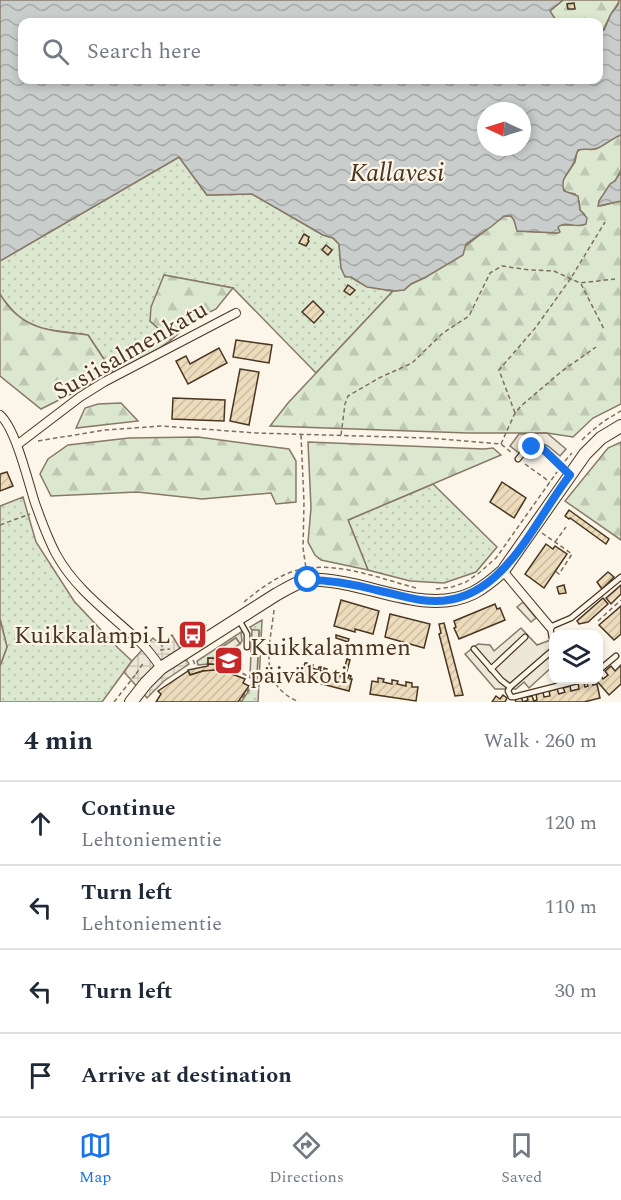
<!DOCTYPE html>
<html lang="en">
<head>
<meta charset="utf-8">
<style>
  :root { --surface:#fff; --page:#f2f2f3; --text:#1f2937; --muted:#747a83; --line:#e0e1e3; --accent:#1a73e8 }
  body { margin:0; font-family:Spectral,serif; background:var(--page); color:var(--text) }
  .controls { position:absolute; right:18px; bottom:18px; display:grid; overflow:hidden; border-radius:12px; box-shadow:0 3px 9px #0003 }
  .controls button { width:54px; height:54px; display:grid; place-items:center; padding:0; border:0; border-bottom:2px solid var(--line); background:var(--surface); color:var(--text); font:30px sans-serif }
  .compass { position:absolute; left:477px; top:102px; width:54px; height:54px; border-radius:50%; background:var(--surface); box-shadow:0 3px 9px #0003; rotate:274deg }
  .stop { position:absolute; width:18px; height:18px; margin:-14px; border:4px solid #1a73e8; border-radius:50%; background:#fff }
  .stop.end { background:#1a73e8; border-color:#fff; box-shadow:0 2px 6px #0008 }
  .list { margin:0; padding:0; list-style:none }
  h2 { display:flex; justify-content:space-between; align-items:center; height:78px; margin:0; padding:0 24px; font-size:26px }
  h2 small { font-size:20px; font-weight:400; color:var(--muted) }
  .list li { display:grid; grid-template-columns:39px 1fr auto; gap:18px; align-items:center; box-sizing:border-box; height:84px; padding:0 24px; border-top:2px solid var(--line) }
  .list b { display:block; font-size:22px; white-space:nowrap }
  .list p { margin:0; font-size:20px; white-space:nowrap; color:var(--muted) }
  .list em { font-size:20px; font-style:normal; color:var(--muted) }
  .icon { flex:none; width:33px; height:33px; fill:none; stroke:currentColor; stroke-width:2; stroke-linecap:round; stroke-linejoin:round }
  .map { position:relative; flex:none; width:621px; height:702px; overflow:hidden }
  .search { position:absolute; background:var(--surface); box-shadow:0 3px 9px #0003; left:18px; right:18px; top:18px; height:66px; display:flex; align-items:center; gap:15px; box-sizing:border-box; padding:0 21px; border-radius:12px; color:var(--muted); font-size:22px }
  .sheet { height:414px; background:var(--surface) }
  nav { display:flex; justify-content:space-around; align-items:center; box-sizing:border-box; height:84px; border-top:2px solid var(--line); background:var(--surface); font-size:16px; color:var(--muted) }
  nav a { display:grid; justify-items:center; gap:3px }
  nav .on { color:var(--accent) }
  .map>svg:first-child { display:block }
  .grass { fill:url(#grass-dots); stroke:#887966; stroke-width:1.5 }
  .forest { fill:url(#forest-firs); stroke:#887966; stroke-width:1.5 }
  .parking { fill:#ede7d9; stroke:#887966; stroke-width:1.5 }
  .plaza { fill:url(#plaza-grid); stroke:#887966; stroke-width:1.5 }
  .water { fill:url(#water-waves); stroke:#887966; stroke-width:1.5; fill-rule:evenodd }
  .building { fill:url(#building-hatch); stroke:#4a3520; stroke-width:1.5 }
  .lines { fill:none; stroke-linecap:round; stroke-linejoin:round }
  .lane-casing { stroke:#4a3520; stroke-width:7 }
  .street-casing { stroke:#4a3520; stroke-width:10 }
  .secondary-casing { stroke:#4a3520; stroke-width:14 }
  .path { stroke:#7f6f5c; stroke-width:1.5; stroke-dasharray:4.5 3; stroke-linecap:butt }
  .lane { stroke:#fbf6e9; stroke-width:4.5 }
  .street { stroke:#fbf6e9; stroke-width:8 }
  .secondary { stroke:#fbf6e9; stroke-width:12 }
  .route { stroke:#1a73e8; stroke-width:8 }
  .labels { text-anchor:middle; stroke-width:4.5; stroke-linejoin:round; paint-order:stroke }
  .street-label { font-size:24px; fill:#4a3520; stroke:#fbf6e9 }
  .poi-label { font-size:24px; fill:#4a3520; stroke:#fbf6e9; text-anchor:end }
  .water-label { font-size:26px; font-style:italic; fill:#4a3520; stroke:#fbf6e9 }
</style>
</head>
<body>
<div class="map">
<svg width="621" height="702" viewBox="0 0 621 702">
  <defs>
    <pattern id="grass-dots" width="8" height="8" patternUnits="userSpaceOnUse" patternTransform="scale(1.5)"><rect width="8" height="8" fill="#dce7d0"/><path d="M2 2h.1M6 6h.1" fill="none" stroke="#bec7b2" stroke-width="1.8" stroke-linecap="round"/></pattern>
    <pattern id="forest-firs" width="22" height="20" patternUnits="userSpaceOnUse" patternTransform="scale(1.5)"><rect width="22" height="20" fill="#dce7d0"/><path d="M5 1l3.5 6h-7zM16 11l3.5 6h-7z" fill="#bec7b2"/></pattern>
    <pattern id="plaza-grid" width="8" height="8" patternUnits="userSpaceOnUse" patternTransform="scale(1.5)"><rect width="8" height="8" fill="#ede7d9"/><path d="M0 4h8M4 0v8" fill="none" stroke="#cdc7ba"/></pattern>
    <pattern id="water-waves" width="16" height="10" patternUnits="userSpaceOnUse" patternTransform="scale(1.5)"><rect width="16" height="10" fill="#c9cecd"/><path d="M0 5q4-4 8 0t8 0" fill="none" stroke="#a5a8a6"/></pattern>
    <pattern id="building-hatch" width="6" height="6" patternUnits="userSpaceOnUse" patternTransform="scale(1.5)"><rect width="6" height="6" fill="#ecdcbc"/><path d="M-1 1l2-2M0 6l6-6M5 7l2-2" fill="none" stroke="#ccbda1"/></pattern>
  </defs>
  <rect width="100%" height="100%" fill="#fbf6e9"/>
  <g class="grass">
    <path d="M179,157L207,195L252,194L323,235L333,238L339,244L341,268C360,287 368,287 393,291L316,373L233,288L164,275L150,321L171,340L158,349L113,373L88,335L43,329L20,319L2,298L0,294V261Z"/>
    <path d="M433,484L497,547L476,572L444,583L410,581L368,570L348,520Z"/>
    <path d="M23,497L36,542L74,601L118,648L132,661L102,702H0V666L7,647L0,619V506Z"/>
    <path d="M262,620L258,702H241L257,679V676L259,631L252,630L250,627Z"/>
    <path d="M241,632L242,641L240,644L236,638L218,650L221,656V658H208V664L198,665L197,661Z"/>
  </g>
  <g class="forest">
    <path d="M563,0H619V2L611,14L603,30L599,31L598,22H581L578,19C565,21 557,26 550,11Z"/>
    <path d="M621,135V171L615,181L611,184L599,201L600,206L621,201V404L593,418L573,437L547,433H468L270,426L288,403L393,291L404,290L411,284L426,277L504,216H511L514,220L518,231L558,233V227L560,225H574L585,215L580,210L579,201L575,194L566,192L562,187L563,180L575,162L577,152C584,145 587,151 595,149C597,149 602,145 603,144C609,141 615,137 621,135Z"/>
    <path d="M164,275L233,288L216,309L194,320L171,340L150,321L151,307Z"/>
    <path d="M0,294C22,331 49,330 88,335L113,373L41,409L0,376Z"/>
    <path d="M121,403L138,421L76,428L85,408L98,404Z"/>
    <path d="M198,437L289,449L296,461V502L276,504L271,493L202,499L137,492L51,496L40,474L48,459L68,445L129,438Z"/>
    <path d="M308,442L484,449L493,448L501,455L348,520L368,570L321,560L315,555L308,542L311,508Z"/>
    <path d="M621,442V540L565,501L608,448Z"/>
    <path d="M0,619L7,647L0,666Z"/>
  </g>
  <g class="parking">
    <path d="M547,433L566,449L560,456L548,446L541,443L533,442L525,444L519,453L510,446L519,434Z"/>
    <path d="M523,602L536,618L531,622L517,607Z"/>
    <path d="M521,628L537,645L553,639V666L529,688L524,682L516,689H495L465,654L478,644L490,645L494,651Z"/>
    <path d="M252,630H259L257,676H250Z"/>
    <path d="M236,638L240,644L221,656L218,650Z"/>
  </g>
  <path class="plaza" d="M172,635L189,664L164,681L147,698L124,672L132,661L153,638L162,646Z"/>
  <g class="water">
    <path d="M0,0H563L550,11L555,19L560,22L579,19L581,22H22V80H598L599,31L604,30L611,14L618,5L619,0H621V135C613,138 606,144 598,148C592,151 585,148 578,150C576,154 575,160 573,164C568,174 560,178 564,191L578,196L580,210L587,218L586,224C576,229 566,220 558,227L560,232L558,233L517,231L514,220L511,216H504L492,226L466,244L463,255L426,277L411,284L404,290L393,291L367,287L351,277H345L341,268L339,244L333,238L323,235L252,194L207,195L179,157L0,261ZM486,111H522V147H486Z"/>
    <path d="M621,171V201L598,206L599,201L610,184L615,181Z"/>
  </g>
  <g class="building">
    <path d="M574,3L575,9H568L567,4Z"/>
    <path d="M304,234L309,237L308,240L309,241L306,246L299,243Z"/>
    <path d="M326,245L332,250L328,255L322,250Z"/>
    <path d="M348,285L355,290L350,295L344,291Z"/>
    <path d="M313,301L324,312L314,323L302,312Z"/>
    <path d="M236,340L272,345L269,363L233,357Z"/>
    <path d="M219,348L227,363L188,384L176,361L186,356L190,364Z"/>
    <path d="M240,369L259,372L249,425L230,421Z"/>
    <path d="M173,398L225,400L224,421L172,419Z"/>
    <path d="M7,472L13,486L0,491V474Z"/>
    <path d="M502,482L526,498L514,518L490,502Z"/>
    <path d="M569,510L609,539L606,544L570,518L569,519L565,516Z"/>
    <path d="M546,544L553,549L555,546L567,554L544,588L525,574Z"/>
    <path d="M608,572L614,577L602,589L597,582Z"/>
    <path d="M564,585L566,593L559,594L557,587Z"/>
    <path d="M621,585V594L611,604L606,598Z"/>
    <path d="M603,598L608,604L588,622L579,624L577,621Z"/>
    <path d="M341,600L379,611L373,634L355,629V632L334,626Z"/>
    <path d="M495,604L497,609L500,608L505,620L459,639L454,628L456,627L454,621Z"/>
    <path d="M621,606V634L614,640L599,625Z"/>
    <path d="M390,614L430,624L424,648L385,637Z"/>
    <path d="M444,623L463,695L455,696L439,634L441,633L439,624Z"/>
    <path d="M336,635L349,639L348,642L336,638Z"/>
    <path d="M208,658L223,659L222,665L208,664Z"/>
    <path d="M347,659L350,660L347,671L344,670Z"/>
    <path d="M305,663H307L306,667L310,668L311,664L313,665L312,668L318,670L319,667H321L320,671H324V668L327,669L326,672L332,674L333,671H335L334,674L337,675L338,672L340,673V676L348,678L349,675L351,676L350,679H352L349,691L299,678L302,666H304Z"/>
    <path d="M208,664L222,665L221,671H203L190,675L188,670L208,666Z"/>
    <path d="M621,665V684L609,695L596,680H598L600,675L603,679L608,675L605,671L611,666L615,671Z"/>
    <path d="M214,670L227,672L245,679L243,683L249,686L238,702H156L161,694L158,691L188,671L190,675L203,671Z"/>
    <path d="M378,678L384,679L383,682L392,684V680L398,681L397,684L406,686V682L412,683V687H418L416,701L370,694L372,681L378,682Z"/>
    <path d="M591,680L593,685L597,684L600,698L584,702H516L515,699L521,697L523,702L528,700L527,697L532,696L534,701L537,700L536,694L543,692L544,697L550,696L549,691L557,689L559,694L565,692L563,688L570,686L571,691L579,689L578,683L584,682L585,687L588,686L586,681Z"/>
    <path d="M503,695L507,698L505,702H492L496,696L500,699Z"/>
  </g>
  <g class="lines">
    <defs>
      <g id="lane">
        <path d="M518,459L527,448L537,447L542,448L569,474"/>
        <path d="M239,620L247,634V647"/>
        <path d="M474,649L501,680L510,687"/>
        <path d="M554,649L510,687L508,691L511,697H514L581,680"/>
        <path d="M554,649L550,627L571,618L621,577"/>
        <path d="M491,669L525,637"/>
        <path d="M598,671L616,656"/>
      </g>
      <g id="street">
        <path d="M0,415C16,429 28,482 35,503C41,520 48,539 56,554C76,591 112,615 141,643C149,651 155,659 161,668"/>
        <path d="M17,445L80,397L104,382L236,313"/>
        <path d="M503,571L550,627"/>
      </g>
      <path id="secondary" d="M131,702L146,683L161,668L277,594C286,589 296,583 306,580C317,578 331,581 343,583C384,590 432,613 473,593C485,587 494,579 503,571L585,454L601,438L621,426"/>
    </defs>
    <use href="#lane" class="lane-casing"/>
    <use href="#street" class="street-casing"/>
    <use href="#secondary" class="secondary-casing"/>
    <g class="path">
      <path d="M581,284L604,329"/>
      <path d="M515,413L499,370L536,327L571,278L605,222"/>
      <path d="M301,435L304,502L303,548L306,568"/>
      <path d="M341,435L345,404L348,396L379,378L412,363L443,333L469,316L490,273L502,266L530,270L554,271L580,283L615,279"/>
      <path d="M582,440C594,428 606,419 621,411"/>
      <path d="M38,441L105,430L162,426L256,433L429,438L501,444L512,453"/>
      <path d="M501,444L515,413L521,406L562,371L596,347"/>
      <path d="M565,461L572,453"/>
      <path d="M525,464L550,482"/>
      <path d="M0,525L30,514"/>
      <path d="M542,533L572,554L559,574L555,571"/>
      <path d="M555,542L566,527"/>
      <path d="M309,568C345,564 382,579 416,588"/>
      <path d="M436,589L452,587L466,582L479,573L496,558L557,472"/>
      <path d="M244,602C261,588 279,574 302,569"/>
      <path d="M274,610C270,647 257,684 299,702"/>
      <path d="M598,621L621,600"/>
      <path d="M190,635L209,623"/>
      <path d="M160,650L170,649"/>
      <path d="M193,660L196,667"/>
      <path d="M221,668L237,670L254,680L240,702"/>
      <path d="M136,674L144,662"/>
      <path d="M114,702L136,674"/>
    </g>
    <use href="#lane" class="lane"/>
    <use href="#street" class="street"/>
    <use href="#secondary" class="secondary"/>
  </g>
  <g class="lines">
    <path class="route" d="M308,580C331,580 353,584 376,590C391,593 406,598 421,600C500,612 531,525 570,475L542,448L532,447"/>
  </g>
  <defs>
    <symbol id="bus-square" viewBox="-11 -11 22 22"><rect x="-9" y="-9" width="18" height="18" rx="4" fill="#c62828" stroke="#fbf6e9"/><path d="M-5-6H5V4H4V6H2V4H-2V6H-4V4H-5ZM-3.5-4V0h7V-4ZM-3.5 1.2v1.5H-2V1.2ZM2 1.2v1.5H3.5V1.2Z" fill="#fff"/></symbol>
    <symbol id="school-square" viewBox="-11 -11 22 22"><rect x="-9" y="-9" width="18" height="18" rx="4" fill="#c62828" stroke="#fbf6e9"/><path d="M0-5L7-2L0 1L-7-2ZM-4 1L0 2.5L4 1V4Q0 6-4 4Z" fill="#fff"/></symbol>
  </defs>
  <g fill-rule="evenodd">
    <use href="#bus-square" x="176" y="618" width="33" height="33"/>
    <use href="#school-square" x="212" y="644" width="33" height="33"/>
  </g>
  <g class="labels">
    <g class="street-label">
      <text transform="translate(130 350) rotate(-30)" y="8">Susiisalmenkatu</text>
    </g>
    <g class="poi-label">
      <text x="171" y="643">Kuikkalampi L</text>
      <text x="250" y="655" text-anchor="start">Kuikkalammen<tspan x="250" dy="28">päiväkoti</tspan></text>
    </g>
    <g class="water-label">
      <text x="397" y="181">Kallavesi</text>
    </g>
  </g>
</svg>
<div class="controls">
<button><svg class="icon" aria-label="layers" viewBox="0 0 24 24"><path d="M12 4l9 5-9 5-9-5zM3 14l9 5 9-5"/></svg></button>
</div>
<svg class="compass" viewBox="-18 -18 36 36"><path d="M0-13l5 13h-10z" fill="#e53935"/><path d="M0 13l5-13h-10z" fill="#747a83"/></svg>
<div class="stop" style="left:308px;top:580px"></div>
<div class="stop end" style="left:532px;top:447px"></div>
<div class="search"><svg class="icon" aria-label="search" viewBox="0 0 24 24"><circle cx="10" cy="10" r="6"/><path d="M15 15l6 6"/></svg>Search here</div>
</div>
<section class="sheet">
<h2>4 min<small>Walk · 260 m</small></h2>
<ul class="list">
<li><svg class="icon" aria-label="ahead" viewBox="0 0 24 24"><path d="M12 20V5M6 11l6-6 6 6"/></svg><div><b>Continue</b><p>Lehtoniementie</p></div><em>120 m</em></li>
<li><svg class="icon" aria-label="left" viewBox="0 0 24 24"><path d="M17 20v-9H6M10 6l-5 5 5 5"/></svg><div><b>Turn left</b><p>Lehtoniementie</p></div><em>110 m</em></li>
<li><svg class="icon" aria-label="left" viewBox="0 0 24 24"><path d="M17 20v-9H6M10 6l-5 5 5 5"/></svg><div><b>Turn left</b></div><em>30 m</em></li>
<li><svg class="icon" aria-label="arrive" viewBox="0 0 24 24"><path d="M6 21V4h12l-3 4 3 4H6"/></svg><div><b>Arrive at destination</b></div></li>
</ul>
</section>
<nav>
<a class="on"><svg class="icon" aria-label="map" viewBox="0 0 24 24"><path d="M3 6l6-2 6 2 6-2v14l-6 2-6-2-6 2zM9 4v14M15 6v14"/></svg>Map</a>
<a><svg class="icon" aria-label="directions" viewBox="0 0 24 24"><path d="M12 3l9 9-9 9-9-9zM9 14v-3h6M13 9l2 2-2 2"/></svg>Directions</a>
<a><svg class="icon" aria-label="saved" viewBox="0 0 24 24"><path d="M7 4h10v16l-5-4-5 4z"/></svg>Saved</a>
</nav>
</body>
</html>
